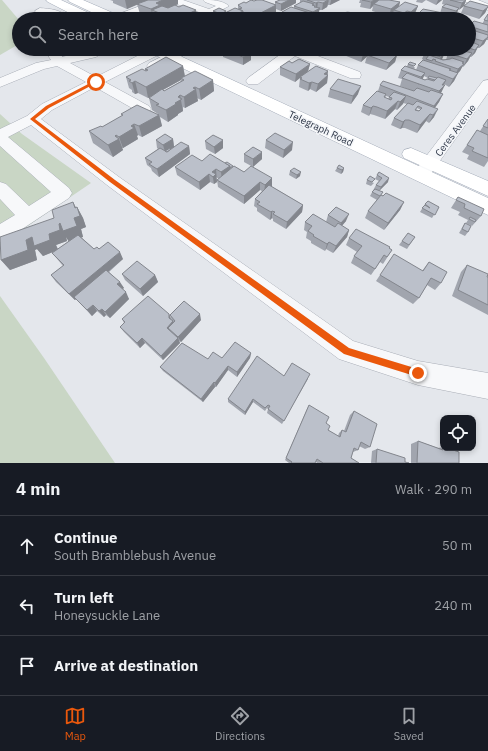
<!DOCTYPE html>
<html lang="en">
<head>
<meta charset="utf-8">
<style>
  :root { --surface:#171b24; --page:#242831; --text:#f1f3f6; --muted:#9ea1a6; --line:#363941; --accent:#ea580c }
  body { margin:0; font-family:"IBM Plex Sans",sans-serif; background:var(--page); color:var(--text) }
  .controls { position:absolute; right:12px; bottom:12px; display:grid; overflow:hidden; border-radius:8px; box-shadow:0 2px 6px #0003 }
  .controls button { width:36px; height:36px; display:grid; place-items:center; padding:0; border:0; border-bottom:1px solid var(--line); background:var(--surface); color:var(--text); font:20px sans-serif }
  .stop { position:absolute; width:12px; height:12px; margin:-9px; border:3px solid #ea580c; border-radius:50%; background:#fff }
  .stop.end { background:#ea580c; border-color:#fff; box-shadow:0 1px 4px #0008 }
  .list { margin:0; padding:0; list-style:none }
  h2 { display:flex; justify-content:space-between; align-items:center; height:52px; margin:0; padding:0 16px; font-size:17px }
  h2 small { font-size:13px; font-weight:400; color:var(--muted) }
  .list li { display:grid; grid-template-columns:26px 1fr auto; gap:12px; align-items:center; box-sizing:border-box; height:60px; padding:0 16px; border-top:1px solid var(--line) }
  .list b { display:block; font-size:15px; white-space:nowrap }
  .list p { margin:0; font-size:13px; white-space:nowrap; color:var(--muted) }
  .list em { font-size:13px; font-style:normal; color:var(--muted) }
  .icon { flex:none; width:22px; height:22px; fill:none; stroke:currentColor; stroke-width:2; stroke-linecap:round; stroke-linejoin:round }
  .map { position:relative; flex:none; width:488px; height:463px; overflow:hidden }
  .search { position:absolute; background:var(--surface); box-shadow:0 2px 6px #0003; left:12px; right:12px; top:12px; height:44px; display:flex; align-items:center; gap:10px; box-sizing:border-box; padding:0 14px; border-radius:22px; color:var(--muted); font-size:15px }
  .sheet { height:232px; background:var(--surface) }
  nav { display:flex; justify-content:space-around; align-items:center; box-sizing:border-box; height:56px; border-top:1px solid var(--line); background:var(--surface); font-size:11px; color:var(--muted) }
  nav a { display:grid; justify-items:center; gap:2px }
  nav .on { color:var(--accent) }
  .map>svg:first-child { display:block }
  .green { fill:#c9d6c5 }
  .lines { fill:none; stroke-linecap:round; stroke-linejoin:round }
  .minor-casing { stroke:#a9aeb7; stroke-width:1 }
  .major-casing { stroke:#a3abb8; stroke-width:1 }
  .minor { fill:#f7f8fa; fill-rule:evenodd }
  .major { fill:#fff; fill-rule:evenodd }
  .wall { fill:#a1a5ae; fill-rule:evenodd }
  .shaded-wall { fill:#83868d }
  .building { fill:#bbc0ca; stroke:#83868d; fill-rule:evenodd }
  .route { fill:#ea580c }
  .labels { text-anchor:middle; stroke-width:3; stroke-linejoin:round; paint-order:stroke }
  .far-street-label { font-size:10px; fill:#2b3445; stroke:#f4f6f9 }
</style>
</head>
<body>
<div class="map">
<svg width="488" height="463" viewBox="0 0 488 463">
  <rect width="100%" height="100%" fill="#e4e7ec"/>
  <g class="green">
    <path d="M0,0H2L19,20V44L0,55Z"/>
    <path d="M0,114L22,134L91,183L0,245Z"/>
    <path d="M0,296L44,358L115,463H0Z"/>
  </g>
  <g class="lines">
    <defs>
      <g id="minor">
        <path d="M156,0L167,1L166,3L125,19H110L111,17Z"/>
        <path d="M169,0H183L209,9L216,6L205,2L203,0C212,0 222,0 229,6L210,16L171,2Z"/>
        <path d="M464,0H478L488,4V10L466,2Z"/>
        <path d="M40,8C49,9 64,9 66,19H56L53,17L36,13L35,11Z"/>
        <path d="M348,12L366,16L371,19H333L337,15Z"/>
        <path d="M49,49H61L62,57L93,49H108L96,57L70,63L96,77L151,49H166L164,52L105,82L149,106L151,109L149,112L144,113L139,112L95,87L52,110L41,119L119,177L353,341L418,361L488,373V399L418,385L339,359L107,185L31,125L8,137L69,188L72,193L69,198L7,239L0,242V224L15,215L0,199V182L6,184L29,206L51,192L0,146V129L27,116L42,104L86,82L57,66L44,69L0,87V78L36,63L51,60L49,57Z"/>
        <path d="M177,49L190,50L188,53L157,69H149L147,66L149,63Z"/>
        <path d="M288,49H303L302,50L360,72L361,75L360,78H350L295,56L258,84H248L246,81L248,78Z"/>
        <path d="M488,80V93L427,179L421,181L415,179L413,175L415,171L483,81Z"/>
      </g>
      <g id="major">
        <path d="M46,0H61L89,13L91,16L88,19H81L48,2Z"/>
        <path d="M68,0H83L120,16L122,19H106L70,2Z"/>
        <path d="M147,49H165L488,198V215L149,52Z"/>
        <path d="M411,148L488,181V196L404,158L402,154L404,150Z"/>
      </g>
    </defs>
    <use href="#minor" class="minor-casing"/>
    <use href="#major" class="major-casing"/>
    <use href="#minor" class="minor"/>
    <use href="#major" class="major"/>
  </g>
  <g class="wall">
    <path d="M110,0H178V4L176,5L179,7L196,10L197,17L203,19H152L140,14L137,4L127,9L113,3V1Z"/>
    <path d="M280,0H296V3L281,11L276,9V12L263,19H204L213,14V11H226V12L238,9V5L254,1L275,4V2Z"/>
    <path d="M300,0H340L330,5H328L327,7L322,10H319L318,15L313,19H270L271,18L282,14V12L294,8V6L300,3Z"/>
    <path d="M360,0H378V1L400,2L399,6H418L415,13L409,19L404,18L403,19H398L392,17L393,13L389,16L372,11L373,6L370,9L360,7L361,3H359Z"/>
    <path d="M417,0H442L436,5L426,0L422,3L416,2Z"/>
    <path d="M443,0H466L464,6L458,10L456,15L453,18L443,15L441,19H415L417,15L440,13L442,7L445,5L442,4Z"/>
    <path d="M464,6L488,7L485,13L479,19L461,13Z"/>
    <path d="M488,14V40H486L484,44L479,48H477L475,53L471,57H470L468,61L463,67L462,66L460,71L458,73L454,81L449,87L444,84L441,93L443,94L439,102L435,108L434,117L429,123L426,121L417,133L405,128H402L400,129L391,125L394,118L407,104L403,103L397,110L395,109L385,119L374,115L370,114L369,116L361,112L363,105L378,91L380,85L413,91L400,86L402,79L398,78L401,70L407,66L408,64L410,62L415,68L414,69L416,70L418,65L425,61L422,59L425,52L435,50V49H450L449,52L446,55L444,54L442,59L446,60L448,53L461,50L462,49H469V23L471,24H482ZM424,76L428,78L427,79L425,80L422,79ZM386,96L389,97L388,99L385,98ZM417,108L421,110L420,111L416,109Z"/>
    <path d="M223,49H265L258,54L252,52H251V60L243,65L223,57Z"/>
    <path d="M321,49H339L332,55L321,50Z"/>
    <path d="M340,49H372L371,52L385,50L393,51V50L391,49H411L407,53L402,52L401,54L395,52V54L397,55L395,62L386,70L365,63L367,56L361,62L339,53Z"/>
    <path d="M292,63L310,64L308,71H328L327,83L316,92L310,89L308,91L299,87L300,78L295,82L280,75V67Z"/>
    <path d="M183,66L185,76L213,80L214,91L201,100L197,98L198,101L185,108L183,107V111L178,114V115L168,122L160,117L162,126L142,137L138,135L137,136L138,139L123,148H122L123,150L113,157L93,143L89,131L102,127L122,116L121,114H158L152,110L149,98L153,96L148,98L138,93L135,94L132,92V90L129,88L126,77L145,71V69ZM181,80V81L164,91L163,90Z"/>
    <path d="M330,89L358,94L351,104L328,97Z"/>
    <path d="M488,119V161L484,167L467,159L469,155L462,152L467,145L480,131Z"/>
    <path d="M173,139L174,147L189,146L190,154L159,177L152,171L151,168L147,165L145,158L158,149L157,148L156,140Z"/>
    <path d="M223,140V148L215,154L206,149L205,141Z"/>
    <path d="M266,140L292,150L283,158L265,148Z"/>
    <path d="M244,154L262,159L253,167L244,162Z"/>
    <path d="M202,161L225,163L244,172L272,178V186H271L303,205L302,212L286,229L273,221V219L272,218L270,220L257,211V208L254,206L255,199L262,191L260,190L244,204L218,187L217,180L219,179L216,177L217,182L214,184L210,182L200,190L177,175L175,167Z"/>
    <path d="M337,168H344L343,172L341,174L335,171Z"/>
    <path d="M290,171L300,176L296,179L289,175Z"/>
    <path d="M379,172L388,182L379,191L383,192L381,195L404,202L400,210L384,230L365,218L368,211L377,200L370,196L376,185L379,181L375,179L377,175Z"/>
    <path d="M367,180L374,183L371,186L366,184Z"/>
    <path d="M458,197L481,216L472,226L466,223L468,220L458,215L460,212L451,208Z"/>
    <path d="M425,204L439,207L432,218L420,212Z"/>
    <path d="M77,207L83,218L86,227L81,229L83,237H81L94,249H99L123,259L109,272L124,288L122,289L129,299L110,318L106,315L104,317L97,311L92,316L76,299L75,300L56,282L51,275L63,266L58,260L52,253L55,251L43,256L37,249L35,250L37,260L10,270L1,260L54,218ZM66,237L69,241L58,249L56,245L67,241Z"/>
    <path d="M328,215L346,221L342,226L349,230L347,237L333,253L326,249L325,251L311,243V241L306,238L307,232L304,230L305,222H326Z"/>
    <path d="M465,223L468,232L465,236L459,233Z"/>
    <path d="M415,237L407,249L399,245L402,241Z"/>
    <path d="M349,238L389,248L392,250L383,264L380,262L371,275L351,263L354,256L357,252L346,245Z"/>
    <path d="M429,262L441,283L435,290L427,285L419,298L413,304L376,281L380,275L422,271Z"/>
    <path d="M467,265L488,277V315L452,296L461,272Z"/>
    <path d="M122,274L155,275L158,282L143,296L125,280Z"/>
    <path d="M169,314L172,320L170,315L201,320L181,342L179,341L180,343L163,360L145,343L140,348L124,332L120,327L124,323L122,319Z"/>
    <path d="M251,353L250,358L237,377L228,370L216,387H215L203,402L163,371L160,367L208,359L222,358Z"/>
    <path d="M284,376L308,379L282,424L267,413L268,409L267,408L265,411L253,402L245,415L228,402V399Z"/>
    <path d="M309,405L326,423L328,430L338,436L339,433L342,430L344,431L350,415L354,411L370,447L365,449L359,446L358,450L353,452L351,458L359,463H317L316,462L315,463H289L285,460L307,409Z"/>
    <path d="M418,441L438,448L443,447L459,463H411V444Z"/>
    <path d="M377,449L405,462L409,463H371L372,451Z"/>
  </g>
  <g class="shaded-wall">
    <path d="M125,0H146V1L127,9Z"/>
    <path d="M163,0H178V4L162,12L152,10L154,19H153L151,9L156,3Z"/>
    <path d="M289,0H296V3L281,11V4Z"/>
    <path d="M329,0L327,7L322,10L323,3Z"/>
    <path d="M331,0H340L330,5Z"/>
    <path d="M374,0H378V2L374,4L373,6L370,9L371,2Z"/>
    <path d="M438,0H442L436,5Z"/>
    <path d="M466,0L464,6L459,10L462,3Z"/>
    <path d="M318,2L317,9L315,10L316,3Z"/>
    <path d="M400,2L398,9L394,10L393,13L389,16L391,9Z"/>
    <path d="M276,5V12L263,19H253V17Z"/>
    <path d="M315,6L314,12L320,8L318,15L313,19H307V18L313,14L314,7Z"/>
    <path d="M418,6L415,13L408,19L411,12Z"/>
    <path d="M488,7L485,13L479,19L483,11Z"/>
    <path d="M459,8L456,15L453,18L456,11Z"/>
    <path d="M196,10L197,19H178Z"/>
    <path d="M226,11V14L225,13V15L221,18V14Z"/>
    <path d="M243,11V19H233V16Z"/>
    <path d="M407,11L404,18L402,19L404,13Z"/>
    <path d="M443,13L441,19H437Z"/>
    <path d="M488,37L484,44L479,48L483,41Z"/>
    <path d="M479,45L475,53L471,57L475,50Z"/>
    <path d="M250,49H252V52H251V60L243,65V57L250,53Z"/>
    <path d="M258,49H265L258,54Z"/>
    <path d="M333,49H339L332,55Z"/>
    <path d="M369,49H372L371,53L361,62L363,54Z"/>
    <path d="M449,49H450L449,52L446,55Z"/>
    <path d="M396,52L393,59L397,55L395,62L386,70L389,63L393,53Z"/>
    <path d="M445,53L441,61L438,63L441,57Z"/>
    <path d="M472,53L468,61L463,67L467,59Z"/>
    <path d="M464,62L462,66L464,64L460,71L454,77L458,69Z"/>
    <path d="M310,64L308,71L295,82L296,74Z"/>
    <path d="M183,66L185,78H181V80L148,98L146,87Z"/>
    <path d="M328,71L327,76L328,75L327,83L316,92L318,84L324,74Z"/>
    <path d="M425,73L422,81L418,85L421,77Z"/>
    <path d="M458,73L454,81L449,87L453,79Z"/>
    <path d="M213,80L214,91L201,100L199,89Z"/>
    <path d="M446,80L443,87L445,85L441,93L435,99L442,85Z"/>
    <path d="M135,81L138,93L135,94L132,83Z"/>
    <path d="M312,82L310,89L308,91L309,83Z"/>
    <path d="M361,86L358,94L351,104L353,96Z"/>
    <path d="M195,87L196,90V89L198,101L185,108L184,97L193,88Z"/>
    <path d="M443,94L439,102L430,114L434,106Z"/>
    <path d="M180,95L183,111L178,114V115L168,122L166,110L175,103L178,97Z"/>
    <path d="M406,96L403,104L397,110L400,102Z"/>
    <path d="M398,101L395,109L385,119L387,111Z"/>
    <path d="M373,106L370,114L369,116L371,108Z"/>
    <path d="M438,109L434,117L429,123L433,115Z"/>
    <path d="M430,114L426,121L417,133L420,125Z"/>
    <path d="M159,115L162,126L142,137L139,126Z"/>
    <path d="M405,120L402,128L400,129L403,122Z"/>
    <path d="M134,124L138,135L137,136L138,139L123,148L119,137L131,126Z"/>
    <path d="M116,135L118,140L119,139L123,150L113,157L108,145L115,136Z"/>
    <path d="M173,139L174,147L166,152H165L163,145Z"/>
    <path d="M223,140V148L215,154L214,147Z"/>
    <path d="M293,142L292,150L283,158L284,150Z"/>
    <path d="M189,146L190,154L159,177L157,169Z"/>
    <path d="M262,152V159L253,167V159Z"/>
    <path d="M230,166V173L222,180L221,172Z"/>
    <path d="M344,168L343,172L341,174L342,170Z"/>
    <path d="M216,169L217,182L214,184L212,172Z"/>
    <path d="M301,172L300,176L296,179L297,175Z"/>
    <path d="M209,174L210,182L200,190L199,182Z"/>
    <path d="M272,178V186L264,192L265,185Z"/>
    <path d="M389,178L388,182L379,191L381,187Z"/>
    <path d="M260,182V190L244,204V196Z"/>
    <path d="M73,202L79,213L77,207L83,218L86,227L81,229L83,237L69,242L66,237L67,241L56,245L58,250L43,256L37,249L35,250L37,260L10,270L1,260L26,240L32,237L49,234L59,224L74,218L75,208Z"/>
    <path d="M404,202L400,210L384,230L388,223Z"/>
    <path d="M303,205L302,212L286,229L287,222Z"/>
    <path d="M272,211V218L270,220L271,212Z"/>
    <path d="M349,214L346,221L338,230L341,223Z"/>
    <path d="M349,230L347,237L333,253L336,246Z"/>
    <path d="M329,242L326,249L325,251L327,244Z"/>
    <path d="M120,252L123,259L76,299L74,297L76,299L75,300L69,294Z"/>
    <path d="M155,275L158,282L143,296L140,289Z"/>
    <path d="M120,282L124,288L120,291L117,284Z"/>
    <path d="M126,292L129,299L110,318L105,312Z"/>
    <path d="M93,305L97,311L92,316L87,310Z"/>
    <path d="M102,309L106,315L104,317L99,311Z"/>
    <path d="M169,314L171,320L173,321L175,327L168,328L170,332L167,328L169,318Z"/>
    <path d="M200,314L201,320L181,342L178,337Z"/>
    <path d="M142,338L145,343L140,348L137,343Z"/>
    <path d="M178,338L180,343L163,360L161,356Z"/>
    <path d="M251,353L250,358L237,377V372Z"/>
    <path d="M228,366V370L216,387L215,383Z"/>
    <path d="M214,382L215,387L203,402L201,399Z"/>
    <path d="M253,399V402L245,415V412Z"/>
  </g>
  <g class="building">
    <path d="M148,0H163L156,3L160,5L151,9L137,4Z"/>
    <path d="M251,0L254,1L257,0H262L276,5L253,17L243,14V11L239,9L242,8L238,5L244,2L246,3Z"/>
    <path d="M280,0H289L281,4L275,2Z"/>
    <path d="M307,0H328L323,3L318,2L316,3Z"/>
    <path d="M362,0H374L371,2Z"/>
    <path d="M379,0H389L400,2L391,9L374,4Z"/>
    <path d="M450,0H466L462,3Z"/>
    <path d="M303,1L314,4L312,5L315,6L314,7L320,8L313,12L294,6Z"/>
    <path d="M470,1L488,6V7L483,11L464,6Z"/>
    <path d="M405,2L418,6L411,12L407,11L404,13L394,10Z"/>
    <path d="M446,4L459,8L456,11L442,7Z"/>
    <path d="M175,5L179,7L183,5L196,10L178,19H174L152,10L162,6L168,8Z"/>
    <path d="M291,7L313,14L307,18L302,16L300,17L282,12Z"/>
    <path d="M219,8L226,11L221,14L213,11Z"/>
    <path d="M235,8L243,11L233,16L225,13Z"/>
    <path d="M423,9L443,13L437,19H431L417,15Z"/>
    <path d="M280,13L293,17L291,18L293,19H273L271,18Z"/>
    <path d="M214,14L227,19H204Z"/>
    <path d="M488,14V21L484,20Z"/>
    <path d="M196,16L203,19H190Z"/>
    <path d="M359,18L363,19H356Z"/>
    <path d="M474,21L488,25V32L469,26V23L471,24Z"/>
    <path d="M472,30L488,35V37L483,41L469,37V33H470Z"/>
    <path d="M469,41L479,45L475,50L469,48Z"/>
    <path d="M223,49H244L251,52L243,57Z"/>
    <path d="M349,49H369L363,54Z"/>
    <path d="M375,49H381L385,50L388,49L396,52L393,53L397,55L389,63L367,55Z"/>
    <path d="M428,49H432L445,53L441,57L425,52Z"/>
    <path d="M452,49H456L472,53L467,59L448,53Z"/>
    <path d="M429,55L443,60L450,59L452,58L464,62L462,63L464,64L458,69L435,61L436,60L433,59L432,61L426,59Z"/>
    <path d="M166,57L183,66L146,87L135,81L132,83L129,81L131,80L126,77L142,69L146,71L148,70L145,69Z"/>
    <path d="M299,59L310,64L296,74L280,67L289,61L292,63Z"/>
    <path d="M423,60L451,69L449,70L458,73L453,79L418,65Z"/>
    <path d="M410,62L416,64L414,66L408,64Z"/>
    <path d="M316,66L328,71L324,74L328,75L318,84L312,82L309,83L300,79L302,78L300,77Z"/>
    <path d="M405,66L425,73L421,77L401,70Z"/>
    <path d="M195,71L213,80L199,89L195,87L193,88L196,89L184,97L180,95L178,97L182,99L175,103L176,104L166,110L156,105L159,104L149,98L162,89L164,91L184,80L181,78Z"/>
    <path d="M407,73L425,80L427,79L434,81L438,77L446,80L442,85H445L439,91L402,78Z"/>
    <path d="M429,76L437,78L435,80L428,78Z"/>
    <path d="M338,79L361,86L353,96L330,89Z"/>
    <path d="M383,81L414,91L417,88L429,92L431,90L443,94L434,106L380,85Z"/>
    <path d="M377,91L386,94L384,97L391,100L392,98L389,97L394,92L406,96L400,102L398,101L387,111L377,107L373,106L371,108L363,105Z"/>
    <path d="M417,101L438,109L433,115L430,114L420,125L409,120H405L403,122L394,118L408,103L413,105ZM418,106L422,108L419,111L415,110Z"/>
    <path d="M137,105L159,115L139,126L134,124L131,126L134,128L119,137L116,135L115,136L119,139L108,145L89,131L101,126L102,127L123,115L121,114Z"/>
    <path d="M488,119V128L483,126Z"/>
    <path d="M477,130L488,135V158L472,151L474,148L467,145Z"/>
    <path d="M275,133L293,142L284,150L266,140Z"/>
    <path d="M165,134L173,139L163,145L156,140Z"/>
    <path d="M213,135L223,140L214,147L205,141Z"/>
    <path d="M181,142L189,146L157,169L149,164L152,162L145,158L160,148L167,152Z"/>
    <path d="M253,147L262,152L253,159L244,154Z"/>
    <path d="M170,148L171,149L167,152L165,151Z"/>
    <path d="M210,154L230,166L221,172L216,169L212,172L216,174L213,177L209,174L199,182L175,167L192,155L202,161Z"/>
    <path d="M227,162L233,166L230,168V166L225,163Z"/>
    <path d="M339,165L344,168L342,170L337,168Z"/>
    <path d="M234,166L244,172L251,166L272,178L265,185L260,182L244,196L217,180Z"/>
    <path d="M294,168L301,172L297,175L290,171Z"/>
    <path d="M379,172L389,178L381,187L376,185L382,178L377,175Z"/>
    <path d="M370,176L375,179L372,182L367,180Z"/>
    <path d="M269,185L303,205L287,222L273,214L275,212L272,211L271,212L257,204L260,202L255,199Z"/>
    <path d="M375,189L383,192L380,196L372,192Z"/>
    <path d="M386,193L404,202L388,223L368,211L381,195L383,196Z"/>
    <path d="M458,197L484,209L481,216L464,208L465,204L456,200Z"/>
    <path d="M428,201L439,207L435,215L422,208L425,205L430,208L425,204Z"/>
    <path d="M73,202L75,208L77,207L80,216L74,218L77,226L63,231L60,223L59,224L60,230L49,234L50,240L34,246L32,237L26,240L28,250L1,260L0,237L54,218L52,210Z"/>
    <path d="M336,207L349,214L341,223L328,215Z"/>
    <path d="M313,214L335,227L338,223L349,230L336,246L329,242L327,244L313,236L314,235L308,231L312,226L305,222Z"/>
    <path d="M470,217L476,220L475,222L469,219Z"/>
    <path d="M465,223L471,226L468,232L462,229Z"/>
    <path d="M356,229L390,247L389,248L392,250L387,257L384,255L375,269L354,256L362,246L349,238Z"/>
    <path d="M408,233L415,237L409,245L402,241Z"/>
    <path d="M78,235L94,249L97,247L99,249L108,242L120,252L69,294L51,275L64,265L52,253Z"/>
    <path d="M394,254L423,271L429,262L447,272L441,283L431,278L419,298L380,275Z"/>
    <path d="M137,261L155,275L140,289L122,274Z"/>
    <path d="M467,265L488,274L487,277H488V305L458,290Z"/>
    <path d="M106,270L120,282L117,284L126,292L105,312L102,309L99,311L93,305L87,310L74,297Z"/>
    <path d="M148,296L169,314V318L173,321L167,328L178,338L161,356L142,338L137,343L120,327L125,322L122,319Z"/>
    <path d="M184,301L200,314L178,337L168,328L175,321L170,315Z"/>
    <path d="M235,342L251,353L237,372L228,366L215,383L214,382L201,399L160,367L182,343L208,359L213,352L222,358Z"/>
    <path d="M257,356L284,376L292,363L310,374L284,421L268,409L270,406L268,405L265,408L253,399L245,412L228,399Z"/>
    <path d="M309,405L329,417L326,423L330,426L328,430L340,437L342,430L346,432L354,411L377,424L370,447L361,442L358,450L354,448L351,458L359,463H323L317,459L315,463H291L292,462L286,458Z"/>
    <path d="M418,441L443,450V447V448H447L459,452V463H417Z"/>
    <path d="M377,449L405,458V462L409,463H376Z"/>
  </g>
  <path class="route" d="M94,81L98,82L49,108L35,119L115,180L349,348L418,369L421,370L422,373L421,376L418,377L344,354L110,182L30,119L46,106Z"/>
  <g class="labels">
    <g class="far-street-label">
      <text transform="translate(321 128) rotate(25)" y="4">Telegraph Road</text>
      <text transform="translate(455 130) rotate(-54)" y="4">Ceres Avenue</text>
    </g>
  </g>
</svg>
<div class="controls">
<button><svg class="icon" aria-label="locate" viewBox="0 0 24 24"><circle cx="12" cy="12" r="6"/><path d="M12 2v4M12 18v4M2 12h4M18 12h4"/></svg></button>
</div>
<div class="stop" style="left:96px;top:82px"></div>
<div class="stop end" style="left:418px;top:373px"></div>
<div class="search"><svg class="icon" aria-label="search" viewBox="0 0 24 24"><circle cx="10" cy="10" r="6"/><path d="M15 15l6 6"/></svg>Search here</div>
</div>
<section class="sheet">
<h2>4 min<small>Walk · 290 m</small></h2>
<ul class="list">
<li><svg class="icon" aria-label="ahead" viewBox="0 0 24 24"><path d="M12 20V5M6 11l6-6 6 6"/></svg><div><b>Continue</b><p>South Bramblebush Avenue</p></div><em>50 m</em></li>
<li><svg class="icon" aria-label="left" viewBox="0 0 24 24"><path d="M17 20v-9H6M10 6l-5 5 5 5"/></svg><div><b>Turn left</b><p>Honeysuckle Lane</p></div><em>240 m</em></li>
<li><svg class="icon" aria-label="arrive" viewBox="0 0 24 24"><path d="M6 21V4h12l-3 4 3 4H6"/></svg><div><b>Arrive at destination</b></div></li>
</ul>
</section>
<nav>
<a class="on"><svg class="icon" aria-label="map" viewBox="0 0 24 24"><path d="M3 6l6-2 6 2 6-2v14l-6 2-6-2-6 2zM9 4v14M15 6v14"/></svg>Map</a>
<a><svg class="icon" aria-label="directions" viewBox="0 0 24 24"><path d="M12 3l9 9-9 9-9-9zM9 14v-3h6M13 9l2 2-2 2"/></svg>Directions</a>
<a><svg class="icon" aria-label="saved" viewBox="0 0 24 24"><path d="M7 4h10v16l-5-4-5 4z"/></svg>Saved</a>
</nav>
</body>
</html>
